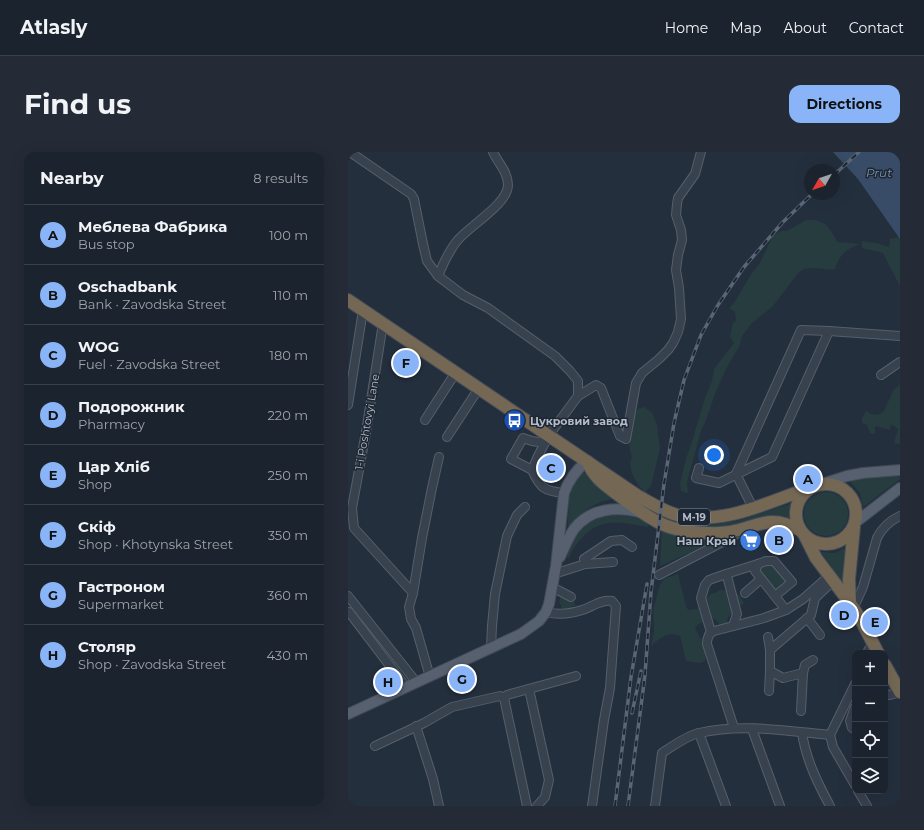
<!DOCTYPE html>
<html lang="en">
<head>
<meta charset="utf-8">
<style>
  :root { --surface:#1b232e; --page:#242b36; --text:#f1f3f6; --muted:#a0a4aa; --line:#39404a; --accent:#8ab4f8 }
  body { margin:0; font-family:Montserrat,sans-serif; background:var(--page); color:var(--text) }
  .controls { position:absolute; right:12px; bottom:12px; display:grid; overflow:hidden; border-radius:8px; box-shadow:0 4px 16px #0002 }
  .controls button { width:36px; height:36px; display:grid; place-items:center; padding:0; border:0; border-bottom:1px solid var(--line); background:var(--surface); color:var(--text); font:20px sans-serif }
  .compass { position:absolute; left:456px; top:12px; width:36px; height:36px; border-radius:50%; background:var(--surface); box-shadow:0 4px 16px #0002; rotate:230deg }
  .you { position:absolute; left:366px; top:303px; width:14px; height:14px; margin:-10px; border:3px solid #fff; border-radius:50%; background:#1a73e8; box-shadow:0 0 0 6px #1a73e833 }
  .badge { display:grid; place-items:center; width:26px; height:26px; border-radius:50%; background:var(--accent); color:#111; font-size:13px; font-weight:700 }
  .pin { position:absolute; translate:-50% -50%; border:2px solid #fff; box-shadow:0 1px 4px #0006 }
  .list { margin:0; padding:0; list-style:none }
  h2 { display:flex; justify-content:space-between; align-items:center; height:52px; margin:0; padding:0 16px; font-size:17px }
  h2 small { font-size:13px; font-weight:400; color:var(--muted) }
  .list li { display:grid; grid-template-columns:26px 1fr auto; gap:12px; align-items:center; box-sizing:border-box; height:60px; padding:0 16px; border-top:1px solid var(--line) }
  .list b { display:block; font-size:15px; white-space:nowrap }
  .list p { margin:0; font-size:13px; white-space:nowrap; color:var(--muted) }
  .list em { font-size:13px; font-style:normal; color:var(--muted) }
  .icon { flex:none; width:22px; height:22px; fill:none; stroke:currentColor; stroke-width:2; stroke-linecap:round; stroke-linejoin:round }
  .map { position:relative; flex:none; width:552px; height:654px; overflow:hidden; border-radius:12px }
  header { display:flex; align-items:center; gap:24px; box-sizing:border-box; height:56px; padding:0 20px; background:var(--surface); border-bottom:1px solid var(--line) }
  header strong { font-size:19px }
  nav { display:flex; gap:22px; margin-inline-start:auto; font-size:14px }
  .intro { display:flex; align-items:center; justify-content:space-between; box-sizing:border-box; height:96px; padding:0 24px }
  h1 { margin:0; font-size:28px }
  .button { padding:10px 18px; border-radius:12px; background:var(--accent); color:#111; font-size:14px; font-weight:700 }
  main { display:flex; gap:24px; padding:0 24px }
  aside { flex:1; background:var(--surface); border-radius:12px; box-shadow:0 4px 16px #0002 }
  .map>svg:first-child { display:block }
  .green { fill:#263c3f }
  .water { fill:#394c67 }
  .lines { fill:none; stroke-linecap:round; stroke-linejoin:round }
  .minor-casing { stroke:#565f6c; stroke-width:10 }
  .major-casing { stroke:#414a57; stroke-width:12 }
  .highway-casing { stroke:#434c59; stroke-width:14 }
  .minor { stroke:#38414e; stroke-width:8 }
  .major { stroke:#56606e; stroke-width:10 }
  .highway { stroke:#746855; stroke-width:12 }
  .rail-casing { stroke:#5a6575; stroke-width:3.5 }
  .rail { stroke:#1d2633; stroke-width:2; stroke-dasharray:6; stroke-linecap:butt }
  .labels { text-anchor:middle; stroke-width:3; stroke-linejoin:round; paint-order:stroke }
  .shield { fill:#1d2633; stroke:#878f9c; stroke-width:1 }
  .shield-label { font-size:10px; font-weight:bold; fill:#b4bcc9 }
  .poi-label { font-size:11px; font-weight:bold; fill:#b4bcc9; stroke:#1d2633; text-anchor:start }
  .street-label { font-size:11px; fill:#b4bcc9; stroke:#1d2633 }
  .water-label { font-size:12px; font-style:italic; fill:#7c92b1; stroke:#1d2633 }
</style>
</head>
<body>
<header>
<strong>Atlasly</strong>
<nav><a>Home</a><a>Map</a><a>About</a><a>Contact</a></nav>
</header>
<div class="intro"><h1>Find us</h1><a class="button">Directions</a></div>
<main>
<aside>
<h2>Nearby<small>8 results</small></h2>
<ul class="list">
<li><span class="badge">A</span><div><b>Меблева Фабрика</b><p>Bus stop</p></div><em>100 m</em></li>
<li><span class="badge">B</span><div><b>Oschadbank</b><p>Bank · Zavodska Street</p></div><em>110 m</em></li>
<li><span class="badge">C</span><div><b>WOG</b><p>Fuel · Zavodska Street</p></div><em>180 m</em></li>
<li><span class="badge">D</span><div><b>Подорожник</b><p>Pharmacy</p></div><em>220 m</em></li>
<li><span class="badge">E</span><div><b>Цар Хліб</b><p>Shop</p></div><em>250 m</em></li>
<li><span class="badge">F</span><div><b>Скіф</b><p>Shop · Khotynska Street</p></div><em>350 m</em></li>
<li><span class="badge">G</span><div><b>Гастроном</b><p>Supermarket</p></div><em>360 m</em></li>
<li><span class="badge">H</span><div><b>Столяр</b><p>Shop · Zavodska Street</p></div><em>430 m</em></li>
</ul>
</aside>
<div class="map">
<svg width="552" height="654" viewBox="0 0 552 654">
  <rect width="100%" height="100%" fill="#242f3e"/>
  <g class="green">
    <path d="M458,68C477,67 482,75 489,90L512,92C498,97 492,102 487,117C474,119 463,112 451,120L425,154L403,172L394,184L391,195L379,215L368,239L358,268L353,279L339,330L340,341L333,339L332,332L338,306L342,296L357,246L364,229L366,217L386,191L382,184L385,171L388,169L387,160L381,156L386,151L404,121L412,111L425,83L434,79H439Z"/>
    <path d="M551,85L552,87V134L535,101L514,96V89L528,91L541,95L542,87Z"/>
    <path d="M552,233V292L546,291L550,277L543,272L542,278L527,274V282L522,281L519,273L514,271V266L518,259L523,262L530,263L536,259L546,237Z"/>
    <path d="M296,255L304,261L309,273L312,296L303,334L297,340C289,333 278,316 284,305C280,294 281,282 280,271L286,266L289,257Z"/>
    <path d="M238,320L272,347C249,346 235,360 220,375C221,357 217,327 238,320Z"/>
    <path d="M551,322L552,327L515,355L512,341L501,328Z"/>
    <circle cx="478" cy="362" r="22"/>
    <path d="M284,343L364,370L388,369L445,351L443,359V368L388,374L364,376L343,375L314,368L282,348Z"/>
    <path d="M259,362L281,364L301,369L300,375C273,370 252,364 232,388C227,394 223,399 221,406H219C222,393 228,376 241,369C247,366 253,364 259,362Z"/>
    <path d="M314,377L372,387L312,414Z"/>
    <path d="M501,394L494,432L484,415L473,400L487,401Z"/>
    <path d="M425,410L442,430L427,442L408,419L411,413Z"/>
    <path d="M330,422L338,454L340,458L349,457L362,442L367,441L371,438L386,439L392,444L396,451L380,465L379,471L372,472L367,467L350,472L347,477C353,486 360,499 357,509L352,511L338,509L332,484C320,479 312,486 303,494L306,479L305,458L312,433L316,427Z"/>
    <path d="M213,444L226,450L228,453L217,459L214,456L211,449Z"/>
  </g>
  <path class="water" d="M485,0H545L552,8V87L510,27Z"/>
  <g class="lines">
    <defs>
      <g id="minor">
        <path d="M2,0L63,42L66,47L75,92L79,109L90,124"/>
        <path d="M145,0C150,11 160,20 160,33C160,52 121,74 109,89C100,100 95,112 90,124L115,143L140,156L207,204L222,219L230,229V244L201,283L190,304L184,318C192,336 196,339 216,341"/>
        <path d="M35,171L18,280L4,356L6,376L65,441"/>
        <path d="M533,223L552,210"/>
        <path d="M230,244L248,233L253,236L272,284L278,287L288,231L294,221L311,207L320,198L325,191L330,180L333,167L331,136L328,118L330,103L334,88L333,78L328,63L329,52L330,46L347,22L353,0"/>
        <path d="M0,253L15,158"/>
        <path d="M77,268L108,220"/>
        <path d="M99,285L131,236"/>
        <path d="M351,316L348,326L371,331L424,305L481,179L552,184"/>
        <path d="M184,318L163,307L175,286L184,289L197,291"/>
        <path d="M405,356L388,322L453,178L481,179"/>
        <path d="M237,412L265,410"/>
        <path d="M206,422L237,412L236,407L263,389L274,388L284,395"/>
        <path d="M378,422L410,412"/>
        <path d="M311,423L382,386L391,380"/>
        <path d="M204,435L223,445"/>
        <path d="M397,441L413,427"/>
        <path d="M0,444L69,531"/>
        <path d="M505,457L515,435L529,386C534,376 541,369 552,364"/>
        <path d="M438,458L455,447L481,424"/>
        <path d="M1,460L58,535"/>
        <path d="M198,460C210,463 222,462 234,458C244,455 253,447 264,449L268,454L262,536L256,568L244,654"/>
        <path d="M459,466L472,483"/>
        <path d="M363,480L353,446L357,433L361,428L378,422L379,424L389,462L385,474"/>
        <path d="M420,485L422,498"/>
        <path d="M143,496L144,474L147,442L159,384L169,363L177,355"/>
        <path d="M519,501L521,497L526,494"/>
        <path d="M455,521L457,513L465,508"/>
        <path d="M82,525L68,476L63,467L61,455L65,441L74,386L84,336L91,305"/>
        <path d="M181,537L201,628L197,645L189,654"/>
        <path d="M421,539L422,519"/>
        <path d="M537,542L542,543L552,540"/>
        <path d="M453,559L455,521L435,526L422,519V498L463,463L467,446L485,429"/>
        <path d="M68,574L85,627L91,654"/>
        <path d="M386,576L359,492C359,486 361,481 366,479L416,466L438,458L407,419L410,412L418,409H426L444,430L427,444"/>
        <path d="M504,576L502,569L507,555"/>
        <path d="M404,577L432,654"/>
        <path d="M351,581L378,654"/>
        <path d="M454,581C458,607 469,630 482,654"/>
        <path d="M482,583L485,595L507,633"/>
        <path d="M27,594L76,571L104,555L152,544L156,546"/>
        <path d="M510,639L519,654"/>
        <path d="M179,654L156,546L159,543L228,524"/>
        <path d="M307,654L314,601C325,594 338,584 351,581C393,571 440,579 482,583L507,532"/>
      </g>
      <g id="major">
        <path d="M474,332L499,324L515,321L552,318"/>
        <path d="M508,370L552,336"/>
        <path d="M212,405C216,396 220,386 226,377C242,356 269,354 294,361"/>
        <path d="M0,562L173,482L191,469L198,460L201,452L208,414L216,341C221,327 228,318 239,309"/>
      </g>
      <g id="highway">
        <path d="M0,148L290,344C303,351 315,359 329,363C376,374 419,350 462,336"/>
        <path d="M240,310C245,326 260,335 273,345C286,355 300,366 316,373C332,380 365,383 382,380C412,374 421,362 452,378"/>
        <circle cx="478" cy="362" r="30"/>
        <path d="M457,384L468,406L502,451L513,468L530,501"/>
        <path d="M502,451L501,427L506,375"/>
        <path d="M537,513L552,540"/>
      </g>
    </defs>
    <use href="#minor" class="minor-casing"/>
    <use href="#major" class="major-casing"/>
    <use href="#highway" class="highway-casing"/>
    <use href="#minor" class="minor"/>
    <use href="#major" class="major"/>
    <use href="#highway" class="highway"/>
    <defs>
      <g id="rail">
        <path d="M486,23L511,0"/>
        <path d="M284,561L293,519"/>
        <path d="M267,654L283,525L299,432"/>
        <path d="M280,654L297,523L303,440L316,332L326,271L336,228L353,183L370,153L396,115L434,71L464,42"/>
      </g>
    </defs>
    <use href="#rail" class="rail-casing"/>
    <use href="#rail" class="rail"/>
  </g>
  <defs>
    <symbol id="bus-disc" viewBox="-11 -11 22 22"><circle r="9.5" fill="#1a4fb4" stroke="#1d2633"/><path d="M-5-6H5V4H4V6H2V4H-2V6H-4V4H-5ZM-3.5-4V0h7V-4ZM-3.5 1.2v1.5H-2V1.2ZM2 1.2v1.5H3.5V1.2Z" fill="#fff"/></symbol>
    <symbol id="supermarket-disc" viewBox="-11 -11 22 22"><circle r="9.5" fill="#3f7fe0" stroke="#1d2633"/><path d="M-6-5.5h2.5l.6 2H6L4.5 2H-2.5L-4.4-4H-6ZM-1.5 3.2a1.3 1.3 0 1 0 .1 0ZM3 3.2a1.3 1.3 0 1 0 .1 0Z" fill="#fff"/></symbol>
  </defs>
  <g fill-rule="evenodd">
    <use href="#bus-disc" x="154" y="256" width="25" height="25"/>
    <use href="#supermarket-disc" x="390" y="376" width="25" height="25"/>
  </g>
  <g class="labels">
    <rect class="shield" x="330" y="357" width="32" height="16" rx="3"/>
    <g class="shield-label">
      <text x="346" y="369">М-19</text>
    </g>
    <g class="poi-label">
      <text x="182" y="273">Цукровий завод</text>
      <text x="388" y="393" text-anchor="end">Наш Край</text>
    </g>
    <g class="street-label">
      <text transform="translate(19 270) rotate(-80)" y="4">1-i Poshtovyi Lane</text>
    </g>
    <g class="water-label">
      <text x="531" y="25">Prut</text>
    </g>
  </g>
</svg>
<div class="controls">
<button>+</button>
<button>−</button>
<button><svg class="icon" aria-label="locate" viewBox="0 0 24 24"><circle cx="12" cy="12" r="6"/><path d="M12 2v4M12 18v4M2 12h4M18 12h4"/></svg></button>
<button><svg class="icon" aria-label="layers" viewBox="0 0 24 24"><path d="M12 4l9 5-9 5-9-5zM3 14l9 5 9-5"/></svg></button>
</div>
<svg class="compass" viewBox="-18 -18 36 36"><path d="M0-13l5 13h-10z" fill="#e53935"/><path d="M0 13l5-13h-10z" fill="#a0a4aa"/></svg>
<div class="you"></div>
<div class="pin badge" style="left:460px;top:327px">A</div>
<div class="pin badge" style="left:431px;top:388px">B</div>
<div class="pin badge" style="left:203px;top:316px">C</div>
<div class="pin badge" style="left:496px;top:463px">D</div>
<div class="pin badge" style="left:527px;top:470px">E</div>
<div class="pin badge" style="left:58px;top:211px">F</div>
<div class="pin badge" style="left:114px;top:527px">G</div>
<div class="pin badge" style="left:40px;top:530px">H</div>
</div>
</main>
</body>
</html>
